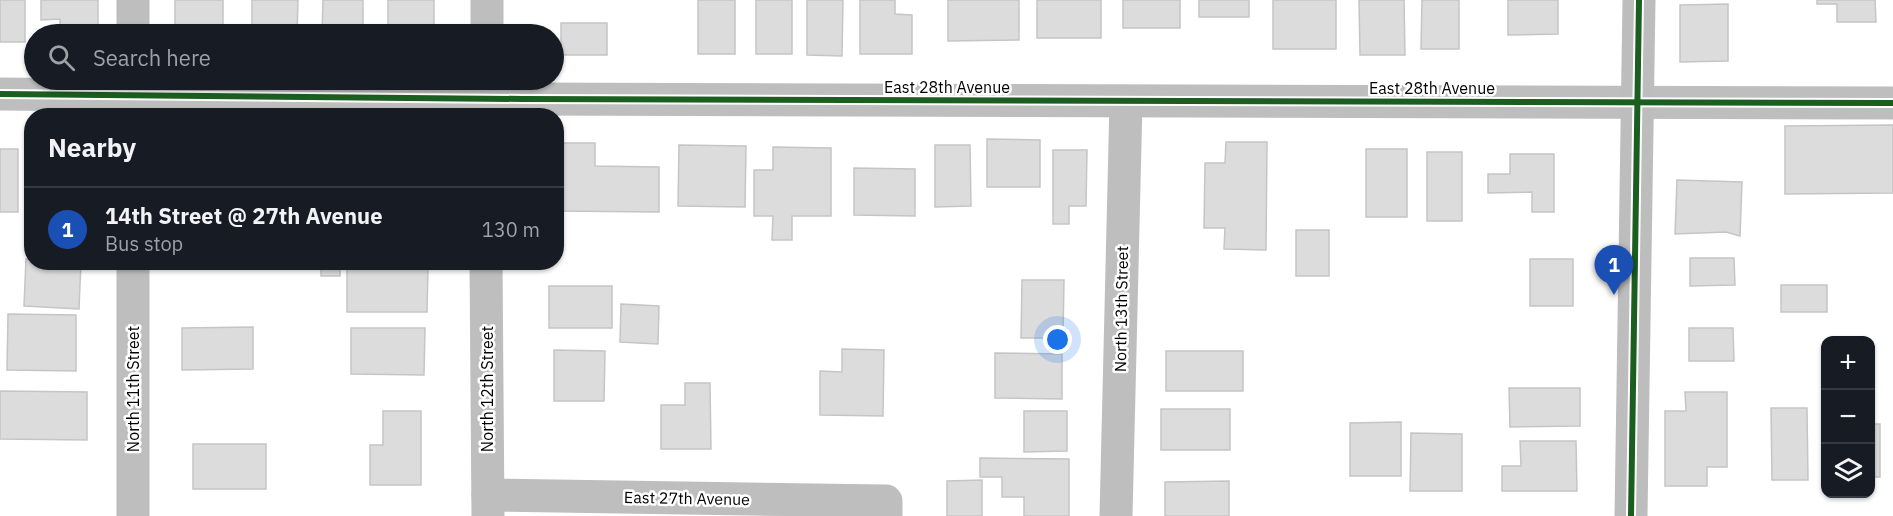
<!DOCTYPE html>
<html lang="en">
<head>
<meta charset="utf-8">
<style>
  :root { --surface:#171b24; --page:#242831; --text:#f1f3f6; --muted:#9ea1a6; --line:#363941; --accent:#1a73e8 }
  body { margin:0; font-family:"IBM Plex Sans",sans-serif; background:var(--page); color:var(--text) }
  .controls { position:absolute; right:18px; bottom:18px; display:grid; overflow:hidden; border-radius:12px; box-shadow:0 2px 4px #0004 }
  .controls button { width:54px; height:54px; display:grid; place-items:center; padding:0; border:0; border-bottom:2px solid var(--line); background:var(--surface); color:var(--text); font:30px sans-serif }
  .you { position:absolute; left:1058px; top:340px; width:21px; height:21px; margin:-15px; border:4px solid #fff; border-radius:50%; background:#1a73e8; box-shadow:0 0 0 9px #1a73e833 }
  .badge { display:grid; place-items:center; width:39px; height:39px; border-radius:50%; background:var(--accent); color:#fff; font-size:20px; font-weight:700 }
  .pin { position:absolute; translate:-50% -50px; filter:drop-shadow(0 2px 3px #0008) }
  .pin::after { content:''; position:absolute; top:32px; width:21px; height:18px; background:inherit; clip-path:polygon(0 0,100% 0,50% 100%) }
  .list { margin:0; padding:0; list-style:none }
  h2 { display:flex; justify-content:space-between; align-items:center; height:78px; margin:0; padding:0 24px; font-size:26px }
  h2 small { font-size:20px; font-weight:400; color:var(--muted) }
  .list li { display:grid; grid-template-columns:39px 1fr auto; gap:18px; align-items:center; box-sizing:border-box; height:84px; padding:0 24px; border-top:2px solid var(--line) }
  .list b { display:block; font-size:22px; white-space:nowrap }
  .list p { margin:0; font-size:20px; white-space:nowrap; color:var(--muted) }
  .list em { font-size:20px; font-style:normal; color:var(--muted) }
  .icon { flex:none; width:33px; height:33px; fill:none; stroke:currentColor; stroke-width:2; stroke-linecap:round; stroke-linejoin:round }
  .map { position:relative; flex:none; width:1893px; height:516px; overflow:hidden }
  .search { position:absolute; background:var(--surface); box-shadow:0 2px 4px #0004; left:24px; top:24px; width:540px; height:66px; display:flex; align-items:center; gap:15px; box-sizing:border-box; padding:0 21px; border-radius:33px; color:var(--muted); font-size:22px }
  .panel { position:absolute; background:var(--surface); box-shadow:0 2px 4px #0004; left:24px; top:108px; width:540px; height:162px; border-radius:24px }
  .map>svg:first-child { display:block }
  .building { fill:#dcdcdc; stroke:#c5c5c5; stroke-width:1.5 }
  .lines { fill:none; stroke-linecap:round; stroke-linejoin:round }
  .minor { stroke:#bebebe; stroke-width:33 }
  .major { stroke:#bdbdbd; stroke-width:33 }
  .cycleway-casing { stroke:#fff; stroke-width:10 }
  .cycleway { stroke:#1b5e20; stroke-width:6 }
  .labels { text-anchor:middle; stroke-width:5; stroke-linejoin:round; paint-order:stroke }
  .street-label { font-size:16px; fill:#000; stroke:#fff }
</style>
</head>
<body>
<div class="map">
<svg width="1893" height="516" viewBox="0 0 1893 516">
  <rect width="100%" height="100%" fill="#fff"/>
  <g class="building">
    <rect x="0" y="0" width="25" height="42"/>
    <path d="M41,0H98V34H60V19L41,20Z"/>
    <rect x="175" y="0" width="48" height="34"/>
    <path d="M252,0H298L297,34H252Z"/>
    <path d="M323,0H363V34H322Z"/>
    <rect x="388" y="0" width="46" height="34"/>
    <rect x="698" y="0" width="37" height="54"/>
    <rect x="756" y="0" width="36" height="54"/>
    <path d="M807,0H843L842,56L807,55Z"/>
    <path d="M860,0H895V14L912,15V54H860Z"/>
    <path d="M948,0H1019V40L948,41Z"/>
    <rect x="1037" y="0" width="64" height="38"/>
    <rect x="1123" y="0" width="57" height="28"/>
    <rect x="1199" y="0" width="50" height="17"/>
    <rect x="1273" y="0" width="63" height="49"/>
    <path d="M1359,0H1404L1405,55H1360Z"/>
    <path d="M1422,0H1459V49H1421Z"/>
    <path d="M1508,0H1558V34L1508,35Z"/>
    <path d="M1817,0H1875L1876,22H1837V4H1817Z"/>
    <path d="M1728,4V61L1680,62V5Z"/>
    <rect x="561" y="23" width="46" height="32"/>
    <path d="M1893,125V193L1785,194V126Z"/>
    <path d="M987,139L1040,140V187H987Z"/>
    <path d="M1226,142H1267L1266,250L1224,249L1225,228H1204L1205,163H1225Z"/>
    <path d="M556,143H595V166L659,167V212L556,211Z"/>
    <path d="M679,145L746,146L745,207L678,206Z"/>
    <path d="M935,145H970L971,206L935,207Z"/>
    <path d="M773,147L831,148V216H792V240H772L773,216H754V170H773Z"/>
    <rect x="0" y="149" width="18" height="63"/>
    <rect x="1366" y="149" width="41" height="68"/>
    <path d="M1053,150H1087L1086,206H1069V224H1053Z"/>
    <rect x="1427" y="152" width="35" height="69"/>
    <path d="M1510,154H1554V212H1532V192L1488,193V174H1510Z"/>
    <path d="M854,168L915,169V216L854,215Z"/>
    <path d="M1677,180L1742,182L1740,236L1726,232L1675,234Z"/>
    <rect x="1296" y="230" width="33" height="46"/>
    <path d="M1690,258H1734L1735,285L1690,286Z"/>
    <path d="M26,259L32,260V262H81L79,309L24,306Z"/>
    <rect x="1530" y="259" width="43" height="47"/>
    <rect x="321" y="262" width="19" height="14"/>
    <path d="M347,267L428,268L427,312H347Z"/>
    <path d="M1022,280H1064L1063,338H1021Z"/>
    <rect x="1781" y="285" width="46" height="27"/>
    <rect x="549" y="286" width="63" height="42"/>
    <path d="M621,304L659,306L658,344L620,342Z"/>
    <path d="M8,314L76,315V371L7,370Z"/>
    <path d="M253,327V369L182,370V328Z"/>
    <path d="M351,328H425L424,375L351,374Z"/>
    <path d="M1689,328H1733L1734,361H1689Z"/>
    <path d="M842,349L884,350L883,416L820,415V371L842,372Z"/>
    <path d="M554,350L605,351L604,401H554Z"/>
    <rect x="1166" y="351" width="77" height="40"/>
    <path d="M995,353L1062,354V399L995,398Z"/>
    <path d="M685,383H710L711,449H661V405H685Z"/>
    <path d="M1509,388H1580V426L1510,427Z"/>
    <path d="M0,391L87,392V440L0,439Z"/>
    <path d="M1685,392H1727V467H1707V486H1665V411H1686Z"/>
    <path d="M1771,408H1807L1808,480H1772Z"/>
    <rect x="1161" y="409" width="69" height="41"/>
    <path d="M383,411H421V485H370V445H383Z"/>
    <path d="M1024,411H1067V451L1024,452Z"/>
    <path d="M1401,422V476H1350V423Z"/>
    <rect x="1870" y="424" width="10" height="53"/>
    <path d="M1411,433L1462,434V491H1410Z"/>
    <path d="M1520,441H1576L1577,491H1502V466H1521Z"/>
    <rect x="193" y="444" width="73" height="45"/>
    <path d="M980,458L1069,459V516H1024V497H1002V477H980Z"/>
    <path d="M982,480V516H947V481Z"/>
    <path d="M1229,481V516H1165V482Z"/>
  </g>
  <g class="lines">
    <g class="minor">
      <path d="M133,34V0"/>
      <path d="M487,34V0"/>
      <path d="M0,94L523,99L1893,103"/>
      <path d="M133,262V516"/>
      <path d="M486,262L488,516"/>
      <path d="M488,495L886,501V516"/>
      <path d="M1116,516L1126,102"/>
    </g>
    <path class="major" d="M1631,516L1639,0"/>
    <defs>
      <g id="cycleway">
        <path d="M0,94L523,99L1893,103"/>
        <path d="M1631,516L1639,0"/>
      </g>
    </defs>
    <use href="#cycleway" class="cycleway-casing"/>
    <use href="#cycleway" class="cycleway"/>
  </g>
  <g class="labels">
    <g class="street-label">
      <text x="947" y="93">East 28th Avenue</text>
      <text x="1432" y="94">East 28th Avenue</text>
      <text transform="translate(1121 309) rotate(-89)" y="6">North 13th Street</text>
      <text transform="translate(133 389) rotate(-90)" y="6">North 11th Street</text>
      <text transform="translate(487 389) rotate(-90)" y="6">North 12th Street</text>
      <text transform="translate(687 498) rotate(1)" y="6">East 27th Avenue</text>
    </g>
  </g>
</svg>
<div class="controls">
<button>+</button>
<button>−</button>
<button><svg class="icon" aria-label="layers" viewBox="0 0 24 24"><path d="M12 4l9 5-9 5-9-5zM3 14l9 5 9-5"/></svg></button>
</div>
<div class="you"></div>
<div class="pin badge" style="left:1614px;top:295px;background:#1a4fb4">1</div>
<div class="search"><svg class="icon" aria-label="search" viewBox="0 0 24 24"><circle cx="10" cy="10" r="6"/><path d="M15 15l6 6"/></svg>Search here</div>
<section class="panel">
<h2>Nearby<small></small></h2>
<ul class="list">
<li><span class="badge" style="background:#1a4fb4">1</span><div><b>14th Street @ 27th Avenue</b><p>Bus stop</p></div><em>130 m</em></li>
</ul>
</section>
</div>
</body>
</html>
